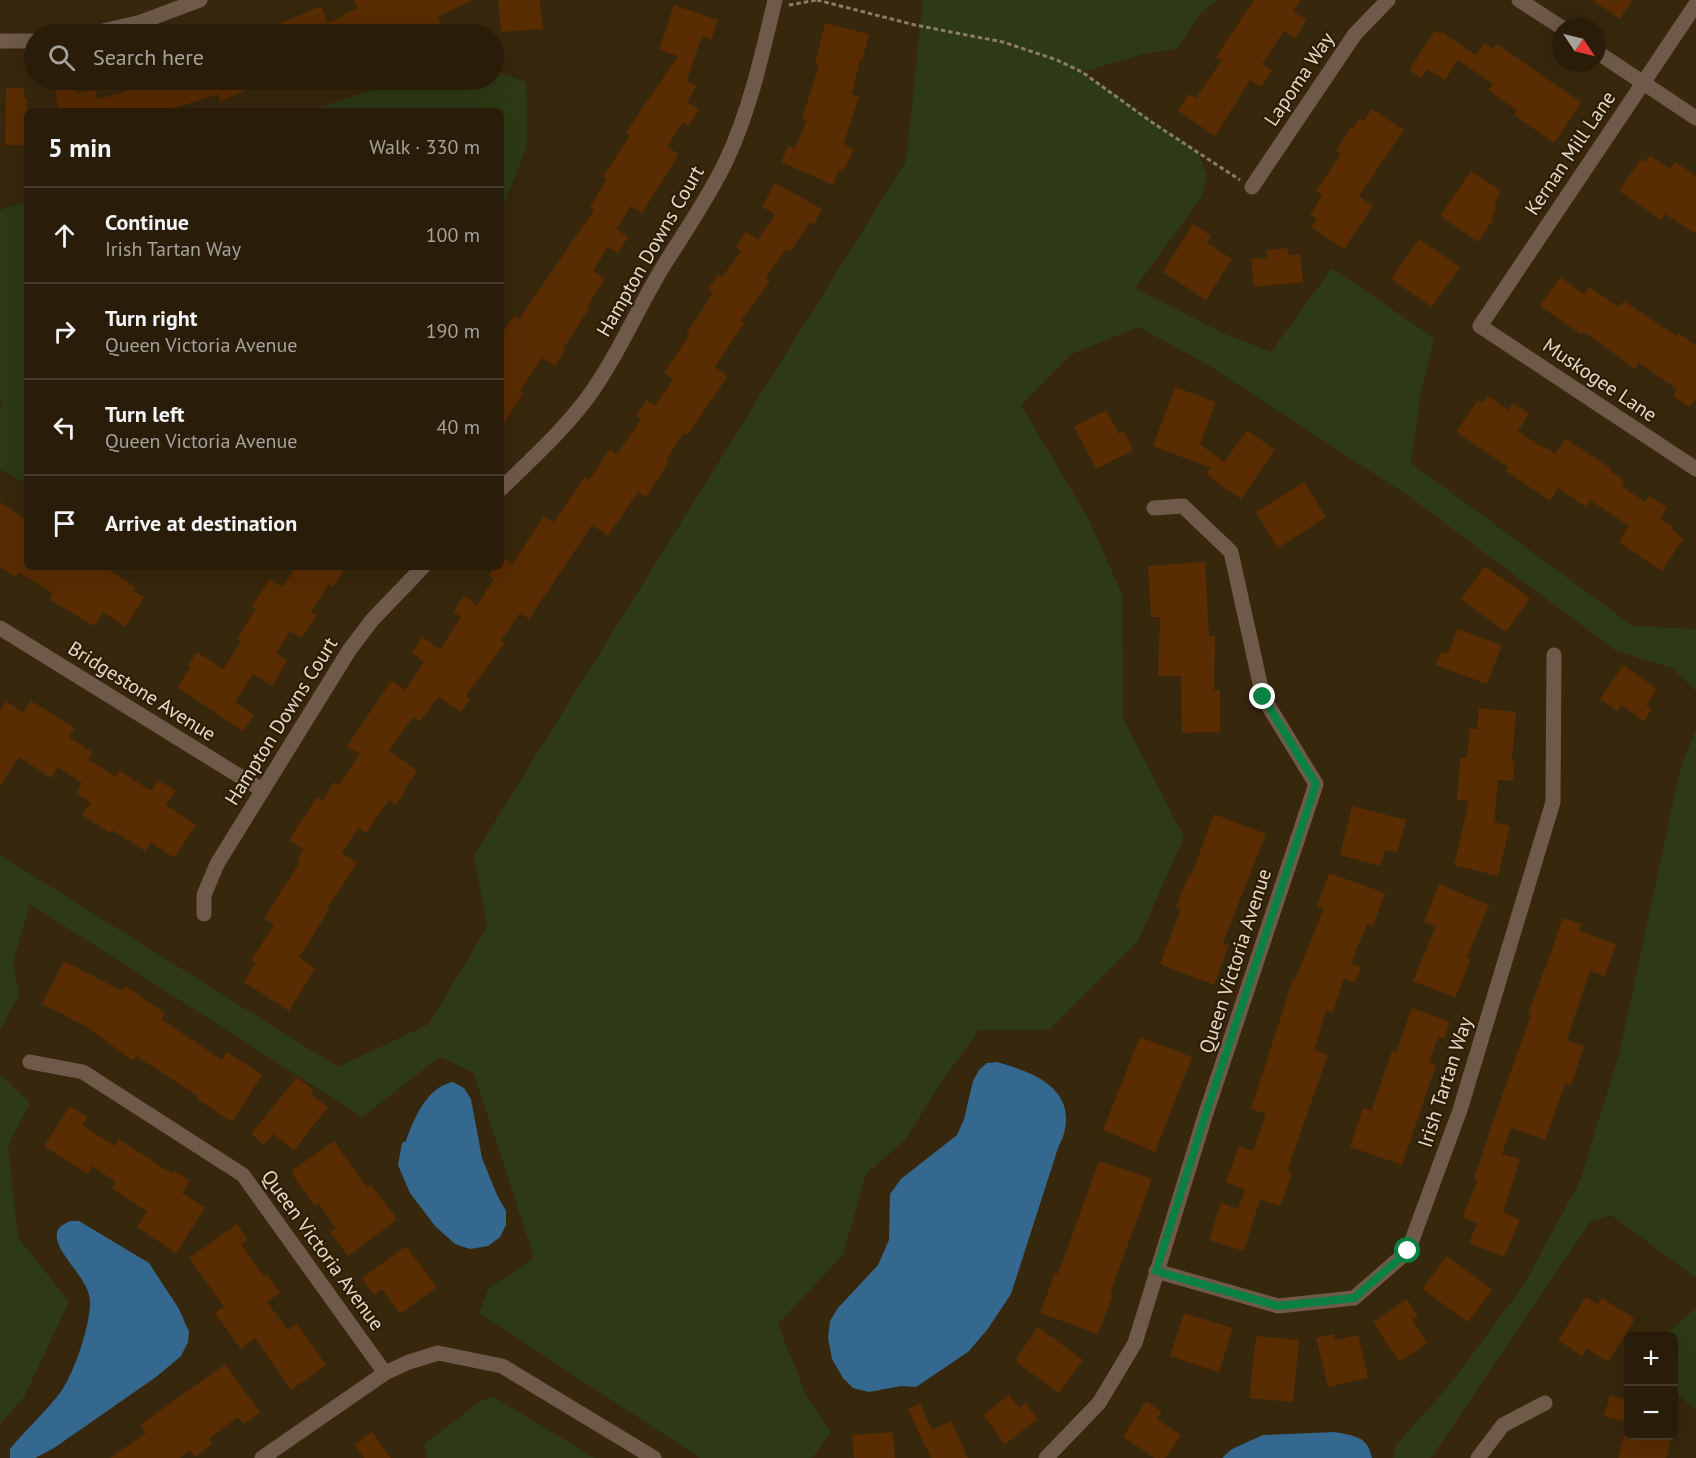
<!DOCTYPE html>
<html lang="en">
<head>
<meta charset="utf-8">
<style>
  :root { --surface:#291d0a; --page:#352a18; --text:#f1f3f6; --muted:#a5a29c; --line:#453b2b }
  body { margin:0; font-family:"PT Sans",sans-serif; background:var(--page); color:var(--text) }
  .controls { position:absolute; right:18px; bottom:18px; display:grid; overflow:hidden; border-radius:9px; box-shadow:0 6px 24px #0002 }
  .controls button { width:54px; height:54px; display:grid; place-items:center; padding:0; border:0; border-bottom:2px solid var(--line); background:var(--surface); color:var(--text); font:30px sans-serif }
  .compass { position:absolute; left:1552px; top:18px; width:54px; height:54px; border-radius:50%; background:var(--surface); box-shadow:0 6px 24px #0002; rotate:125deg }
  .stop { position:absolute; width:18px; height:18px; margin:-14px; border:4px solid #0b8043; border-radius:50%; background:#fff }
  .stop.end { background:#0b8043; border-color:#fff; box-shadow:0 2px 6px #0008 }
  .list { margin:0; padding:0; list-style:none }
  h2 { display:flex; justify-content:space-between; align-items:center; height:78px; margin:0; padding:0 24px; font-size:26px }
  h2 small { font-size:20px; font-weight:400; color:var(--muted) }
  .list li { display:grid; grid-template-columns:39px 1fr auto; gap:18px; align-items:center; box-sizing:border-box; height:96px; padding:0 24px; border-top:2px solid var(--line) }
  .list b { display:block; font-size:22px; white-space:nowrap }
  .list p { margin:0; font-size:20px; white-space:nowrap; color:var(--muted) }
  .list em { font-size:20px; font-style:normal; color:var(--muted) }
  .icon { flex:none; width:33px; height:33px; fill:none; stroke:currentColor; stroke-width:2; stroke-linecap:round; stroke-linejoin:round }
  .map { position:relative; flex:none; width:1696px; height:1458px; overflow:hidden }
  .search { position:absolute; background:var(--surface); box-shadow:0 6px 24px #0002; left:24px; top:24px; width:480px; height:66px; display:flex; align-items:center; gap:15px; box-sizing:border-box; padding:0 21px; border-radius:33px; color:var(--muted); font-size:22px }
  .panel { position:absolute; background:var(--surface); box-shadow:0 6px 24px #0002; left:24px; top:108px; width:480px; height:462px; border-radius:9px }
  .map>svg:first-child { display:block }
  .green { fill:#2e3915 }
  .water { fill:#35688f }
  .building { fill:#592c02 }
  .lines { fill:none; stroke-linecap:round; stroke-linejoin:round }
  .path { stroke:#8a7d68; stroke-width:3; stroke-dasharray:4.5 3; stroke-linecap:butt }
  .minor { stroke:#6f5a49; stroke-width:15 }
  .route { stroke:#0b8043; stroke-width:8 }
  .labels { text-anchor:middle; stroke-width:4.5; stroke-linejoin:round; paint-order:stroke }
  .street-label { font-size:20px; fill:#e4d9ca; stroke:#2d1d04 }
</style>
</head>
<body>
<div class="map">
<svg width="1696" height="1458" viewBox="0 0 1696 1458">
  <rect width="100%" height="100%" fill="#37270d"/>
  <g class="green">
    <path d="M923,0H1217L1201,13L1178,48L1166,51L1147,53L1083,72L1198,152L1207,177L1201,198L1135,288L1225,334L1271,352L1332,268L1434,338L1421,393L1411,463L1633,626L1696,629V691L1672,668L1616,651L1407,495L1203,362L1138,327L1070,355L1021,405L1089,520L1122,594L1123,718L1184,837L1138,941L1049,1030H979L943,1080L905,1140L866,1174L843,1255L778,1324L806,1395L831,1432L812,1458H700L479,1313L489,1288L534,1258L474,1073L440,1057L362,1117L30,904L13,962L19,995L0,1030V855L338,1067L429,1024L487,927L474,855L906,161Z"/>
    <path d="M494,70L526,82L527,146L501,212V111H309L363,93L419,80H494Z"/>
    <path d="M27,201V484L0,469V412L2,403L0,402V210Z"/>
    <path d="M1696,728V1278L1611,1215L1591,1221L1431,1458H1393L1396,1445L1451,1383L1523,1286L1580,1181L1620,1051L1680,770Z"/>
    <path d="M0,1074L30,1103L8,1146L18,1237L69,1302L24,1397L0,1424Z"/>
    <path d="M1696,1308V1409L1674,1392V1336H1663Z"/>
    <path d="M494,1397L595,1458H427L424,1444L482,1400Z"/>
  </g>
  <g class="water">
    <path d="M997,1062C1025,1070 1066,1083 1066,1118C1066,1128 1064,1137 1059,1145L1011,1294L987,1330L968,1352L916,1387L901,1386L869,1392L853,1388L843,1378L832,1359L828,1338L830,1321L838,1308L878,1265L889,1240L890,1194L901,1179L957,1135L964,1119L973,1081L979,1070L987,1063Z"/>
    <path d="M453,1082L464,1088L471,1099L482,1158L497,1195L506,1211V1225L500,1237L488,1246L470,1249L455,1244L435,1226L410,1193L398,1165L402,1143L406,1141C414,1118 427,1087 453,1082Z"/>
    <path d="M70,1221H79L149,1263L179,1309L189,1332L188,1342L181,1356L156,1377L54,1448L35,1458H10V1449C25,1430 49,1409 62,1390C75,1370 90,1326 90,1302C90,1278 53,1252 57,1233C58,1226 65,1224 70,1221Z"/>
    <path d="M1335,1432C1354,1436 1368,1436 1372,1458H1222L1232,1449L1263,1435Z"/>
  </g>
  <g class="building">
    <path d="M353,0H473L438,17L442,27L425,34H255L321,6L328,23L358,8Z"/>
    <path d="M498,0H540L543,29L501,32Z"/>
    <path d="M1254,0H1301L1293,11L1307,20L1295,38L1284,31L1262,64L1272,71L1261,87L1250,80L1215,136L1178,111L1189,94L1196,98L1222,60L1216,57Z"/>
    <path d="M1592,0H1632L1620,19Z"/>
    <path d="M674,5L718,20L711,40L702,36L687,80L697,86L687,102L699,110L688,126L683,122L667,147L679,154L642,213L631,206L616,229L628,237L618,253L608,247L593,271L605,279L588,305L590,307L563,349L565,350L555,366L542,357L520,391L523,394L501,428V335L514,316L519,319L594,210L590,207L607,179L603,177L630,135L626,132L678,56L659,50Z"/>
    <path d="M825,23L869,34L862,61L860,60L852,94L859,96L844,144L854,149L843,172L839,170L833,185L781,162L789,145L795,148L807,120L802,119L819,65L815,64Z"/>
    <path d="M1435,30L1441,34L1442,32L1476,55L1484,43L1493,49L1497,44L1579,101L1581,103L1554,143L1514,115L1517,110L1488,90L1493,84L1458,60L1445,80L1427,69L1421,78L1409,70Z"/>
    <path d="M123,80H272L220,101L218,94L165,111H58L55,88L75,86L76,93L96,90L97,99L126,92Z"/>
    <path d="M6,88H24V98H27V145H5Z"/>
    <path d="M1372,109L1404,130L1359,196L1373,206L1344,249L1311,227L1317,219L1310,215L1322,196L1316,191L1341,154L1336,150L1351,127L1353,128L1360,118L1364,121Z"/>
    <path d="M1650,156L1670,169L1675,162L1696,176V234L1665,214L1661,220L1619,191L1641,159L1646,162Z"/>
    <path d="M1471,171L1501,191L1494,204L1498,207L1491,217L1494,218L1478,242L1440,216Z"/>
    <path d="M775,183L822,209L814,224L810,222L790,252L786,249L766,278L770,281L741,321L744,323L715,367L728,376L687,435L684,433L666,460L669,462L646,497L638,492L608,536L592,525L529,619L520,613L501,640L505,643L466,696L470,699L461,712L438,697L420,722L413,717L389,751L418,771L403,791L405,792L396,805L389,800L366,833L358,828L342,853L357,863L327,909L329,910L299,957L315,968L289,1011L244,982L256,963L251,960L274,925L264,918L300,862L297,860L304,849L289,840L317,797L322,801L334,782L339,785L360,754L347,746L391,681L405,690L424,662L412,653L422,637L440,649L461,617L453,612L464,596L477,605L494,579L489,575L495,567H501L502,557L512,564L544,516L554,522L585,477L589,480L610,449L617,454L641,420L636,416L647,400L655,405L673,380L664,373L689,336L686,334L713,293L708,289L719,274L722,277L741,251L736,247L746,232L758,240L775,214L762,207Z"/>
    <path d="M1193,224L1211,236L1207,243L1232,259L1206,300L1163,272Z"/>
    <path d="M1419,239L1460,267L1432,307L1391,279Z"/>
    <path d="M1288,248V255L1300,254L1303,282L1254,287L1251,259L1267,258V250Z"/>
    <path d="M1560,277L1584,294L1589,287L1619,307L1624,301L1676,336L1678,333L1696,345V398L1690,407L1673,396L1677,389L1639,363L1635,369L1584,332L1582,335L1540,306Z"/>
    <path d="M1175,387L1216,402L1200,444L1224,462L1247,430L1275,450L1241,499L1206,474L1211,468L1153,446Z"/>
    <path d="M1488,396L1508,410L1513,403L1529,414L1518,431L1542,447L1543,446L1555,454L1566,439L1612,469L1610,471L1624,481L1621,486L1645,502L1649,496L1667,508L1660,519L1673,527L1672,529L1683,539L1662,571L1619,542L1629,526L1590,500L1586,507L1558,488L1550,501L1506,471L1508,467L1456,432L1478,400L1483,403Z"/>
    <path d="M1106,410L1119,434L1124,431L1133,450L1096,469L1074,427Z"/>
    <path d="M1304,482L1326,517L1278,548L1256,512Z"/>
    <path d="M0,502L27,520V567H104L136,587L134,591L144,597L125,627L103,612L94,626L49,599L53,594L19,572L16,577L0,567Z"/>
    <path d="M1205,562L1209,636H1215L1214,690H1220V732L1182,733L1181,676H1158L1160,617H1151L1148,566Z"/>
    <path d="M1485,566L1530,598L1506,632L1461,599Z"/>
    <path d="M296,567H346L333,587L329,584L311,612L317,615L302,638L290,631L276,653L287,661L272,686L253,674L235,702L254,715L243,731L177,687L191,667L188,665L197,652L223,669L241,642L237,639L256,609L252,606L270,579L283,587Z"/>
    <path d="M1457,629L1502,645L1487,684L1436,665L1441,652L1448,654Z"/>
    <path d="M1623,665L1657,689L1646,705L1652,709L1644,721L1621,705L1617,711L1600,699Z"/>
    <path d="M6,701L23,713L31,701L75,728L69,737L92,752L88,759L115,777L120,771L151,791L158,780L176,791L166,805L196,825L174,858L151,842L145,851L112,830L110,833L82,815L91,803L76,793L82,783L58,767L51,778L19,757L0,786V711Z"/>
    <path d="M1479,708L1516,712L1512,761L1514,762L1513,781L1498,780L1494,822L1510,826L1498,876L1454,865L1469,801L1457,800L1460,758H1467L1470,729H1477Z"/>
    <path d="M1352,806L1406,820L1397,852L1385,850L1380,866L1340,855Z"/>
    <path d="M1214,814L1266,834L1223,943L1229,945L1214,985L1160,964L1181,909L1176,907L1189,875L1191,876Z"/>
    <path d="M1329,873L1385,893L1373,926L1367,924L1351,963L1361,967L1355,983L1344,978L1333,1013L1326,1011L1314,1050L1328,1055L1287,1171L1292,1173L1280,1206L1260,1199L1244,1251L1209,1240L1221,1203L1238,1209L1245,1190L1226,1182L1239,1146L1253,1151L1266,1114L1251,1109L1293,979L1295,980L1324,908L1317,906Z"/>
    <path d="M1439,884L1489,905L1467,957L1471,959L1455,998L1413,981L1436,926L1424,922Z"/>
    <path d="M1563,918L1582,924L1579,931L1616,944L1605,976L1590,971L1567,1040L1584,1046L1571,1086L1565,1084L1545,1140L1511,1128L1502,1154L1520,1159L1503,1212L1520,1220L1504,1257L1469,1243L1477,1223L1462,1217L1478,1180L1474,1179L1493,1121L1531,1015H1528L1545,967H1546Z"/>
    <path d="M64,961L122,991L125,986L165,1013L161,1019L222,1060L227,1052L262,1075L232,1122L197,1099L198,1096L136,1056L133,1061L87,1027L42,1004Z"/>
    <path d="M1412,1008L1450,1022L1444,1039L1438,1037L1429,1063L1436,1065L1402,1165L1350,1147L1363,1108L1371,1111L1392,1051L1396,1052Z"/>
    <path d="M1140,1037L1192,1057L1155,1152L1103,1130Z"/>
    <path d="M297,1077L314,1090L311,1094L328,1107L294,1150L273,1134L264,1145L251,1134Z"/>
    <path d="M70,1106L87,1117L82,1125L115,1146L119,1139L172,1174L174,1171L190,1181L182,1193L205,1208L176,1253L137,1227L147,1212L112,1188L116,1182L92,1166L88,1174L44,1146Z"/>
    <path d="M334,1141L367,1188L371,1185L397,1219L348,1256L330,1232L336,1228L318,1203L315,1206L293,1175V1170Z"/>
    <path d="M1099,1161L1152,1179L1110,1293L1113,1294L1098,1334L1040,1313L1055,1273L1058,1274Z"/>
    <path d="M237,1224L248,1240L241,1244L264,1277L267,1275L280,1293L267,1302L288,1330L297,1324L326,1365L291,1390L255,1338L241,1349L215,1313L224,1307L189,1258Z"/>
    <path d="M406,1246L437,1287L400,1314L382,1289L374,1295L362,1278Z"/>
    <path d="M1447,1256L1492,1290L1468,1322L1422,1289Z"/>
    <path d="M1586,1297L1598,1305L1602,1298L1635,1319L1608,1362L1587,1348L1582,1356L1558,1340Z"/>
    <path d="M1407,1299L1418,1316L1412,1320L1427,1343L1399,1362L1373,1322Z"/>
    <path d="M1184,1313L1233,1328L1219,1372L1170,1356Z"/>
    <path d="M1038,1327L1083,1360L1059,1393L1017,1363V1357Z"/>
    <path d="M1334,1334L1335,1340L1358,1335L1368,1378L1328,1387L1316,1338Z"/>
    <path d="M1256,1336L1299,1340L1293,1402L1249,1398Z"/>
    <path d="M225,1364L260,1412L244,1424L238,1417L209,1439L212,1444L195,1457L190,1450L180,1458H110L146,1433L140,1425Z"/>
    <path d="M1009,1395L1019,1408L1025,1403L1038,1419L1005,1444L983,1415Z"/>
    <path d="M1610,1395L1629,1400V1423L1604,1416Z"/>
    <path d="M1146,1401L1162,1412L1157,1419L1181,1435L1165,1458H1155L1123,1437Z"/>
    <path d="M920,1403L932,1430L951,1421L968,1458H931L908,1409Z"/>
    <path d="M372,1432L391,1458H364L354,1445Z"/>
    <path d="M893,1432L895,1458H854L852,1435Z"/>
    <path d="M1624,1436H1672L1666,1458H1618Z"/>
  </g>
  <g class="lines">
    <g class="path">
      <path d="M817,0L915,25L1003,42L1057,60L1082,72L1153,123L1240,180"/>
      <path d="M789,5L817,0"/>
    </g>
    <g class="minor">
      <path d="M1519,0L1561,27"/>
      <path d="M1696,4L1480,326L1696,469"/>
      <path d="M90,34L141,22L200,0"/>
      <path d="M0,41H34"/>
      <path d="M1597,52L1696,118"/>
      <path d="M1252,187L1355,34L1388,0"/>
      <path d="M501,489C531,459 563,431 588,397C617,357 636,312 661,270C683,234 708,199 726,161C750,110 762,55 775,0"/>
      <path d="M0,628L262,790"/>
      <path d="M204,914V895L217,864L350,649L373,619L423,567"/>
      <path d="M30,1062L83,1072L243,1175L385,1373"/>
      <path d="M1156,1271L1278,1306L1354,1298L1408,1251L1460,1110L1553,802L1554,655"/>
      <path d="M262,1458L385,1373L409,1362L438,1353L502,1366L654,1458"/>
      <path d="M1046,1458L1099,1403L1135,1343L1205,1116L1316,784L1263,697L1231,552L1183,506L1154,508"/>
      <path d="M1478,1458L1503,1425L1545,1403"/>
    </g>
  </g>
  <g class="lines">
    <path class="route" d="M1263,697L1316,784L1205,1116L1156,1271L1278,1306L1354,1298L1408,1251"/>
  </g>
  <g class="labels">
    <g class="street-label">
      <text transform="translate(1299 79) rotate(-56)" y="7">Lapoma Way</text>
      <text transform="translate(1570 153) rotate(-56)" y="7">Kernan Mill Lane</text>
      <text transform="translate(650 251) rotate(-60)" y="7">Hampton Downs Court</text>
      <text transform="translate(1600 380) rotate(34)" y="7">Muskogee Lane</text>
      <text transform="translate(142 691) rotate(32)" y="7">Bridgestone Avenue</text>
      <text transform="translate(281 721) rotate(-58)" y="7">Hampton Downs Court</text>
      <text transform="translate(1235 961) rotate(-72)" y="7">Queen Victoria Avenue</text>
      <text transform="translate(1445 1082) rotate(-72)" y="7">Irish Tartan Way</text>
      <text transform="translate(323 1250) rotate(54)" y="7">Queen Victoria Avenue</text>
    </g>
  </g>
</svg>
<div class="controls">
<button>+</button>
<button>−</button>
</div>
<svg class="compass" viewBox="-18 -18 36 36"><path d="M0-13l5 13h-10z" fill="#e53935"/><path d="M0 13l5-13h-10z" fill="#a5a29c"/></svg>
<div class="stop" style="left:1408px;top:1251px"></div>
<div class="stop end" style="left:1263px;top:697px"></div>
<div class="search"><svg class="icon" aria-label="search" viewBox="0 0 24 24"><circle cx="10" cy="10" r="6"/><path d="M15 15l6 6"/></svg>Search here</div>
<section class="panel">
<h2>5 min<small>Walk · 330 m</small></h2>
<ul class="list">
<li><svg class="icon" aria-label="ahead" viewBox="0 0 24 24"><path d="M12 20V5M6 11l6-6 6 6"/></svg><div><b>Continue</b><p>Irish Tartan Way</p></div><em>100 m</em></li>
<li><svg class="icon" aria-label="right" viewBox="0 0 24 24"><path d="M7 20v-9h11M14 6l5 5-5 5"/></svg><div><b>Turn right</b><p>Queen Victoria Avenue</p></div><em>190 m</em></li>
<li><svg class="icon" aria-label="left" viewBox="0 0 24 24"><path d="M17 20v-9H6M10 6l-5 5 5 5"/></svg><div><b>Turn left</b><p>Queen Victoria Avenue</p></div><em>40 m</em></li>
<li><svg class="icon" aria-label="arrive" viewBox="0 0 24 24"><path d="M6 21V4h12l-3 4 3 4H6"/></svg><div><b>Arrive at destination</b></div></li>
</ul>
</section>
</div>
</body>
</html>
